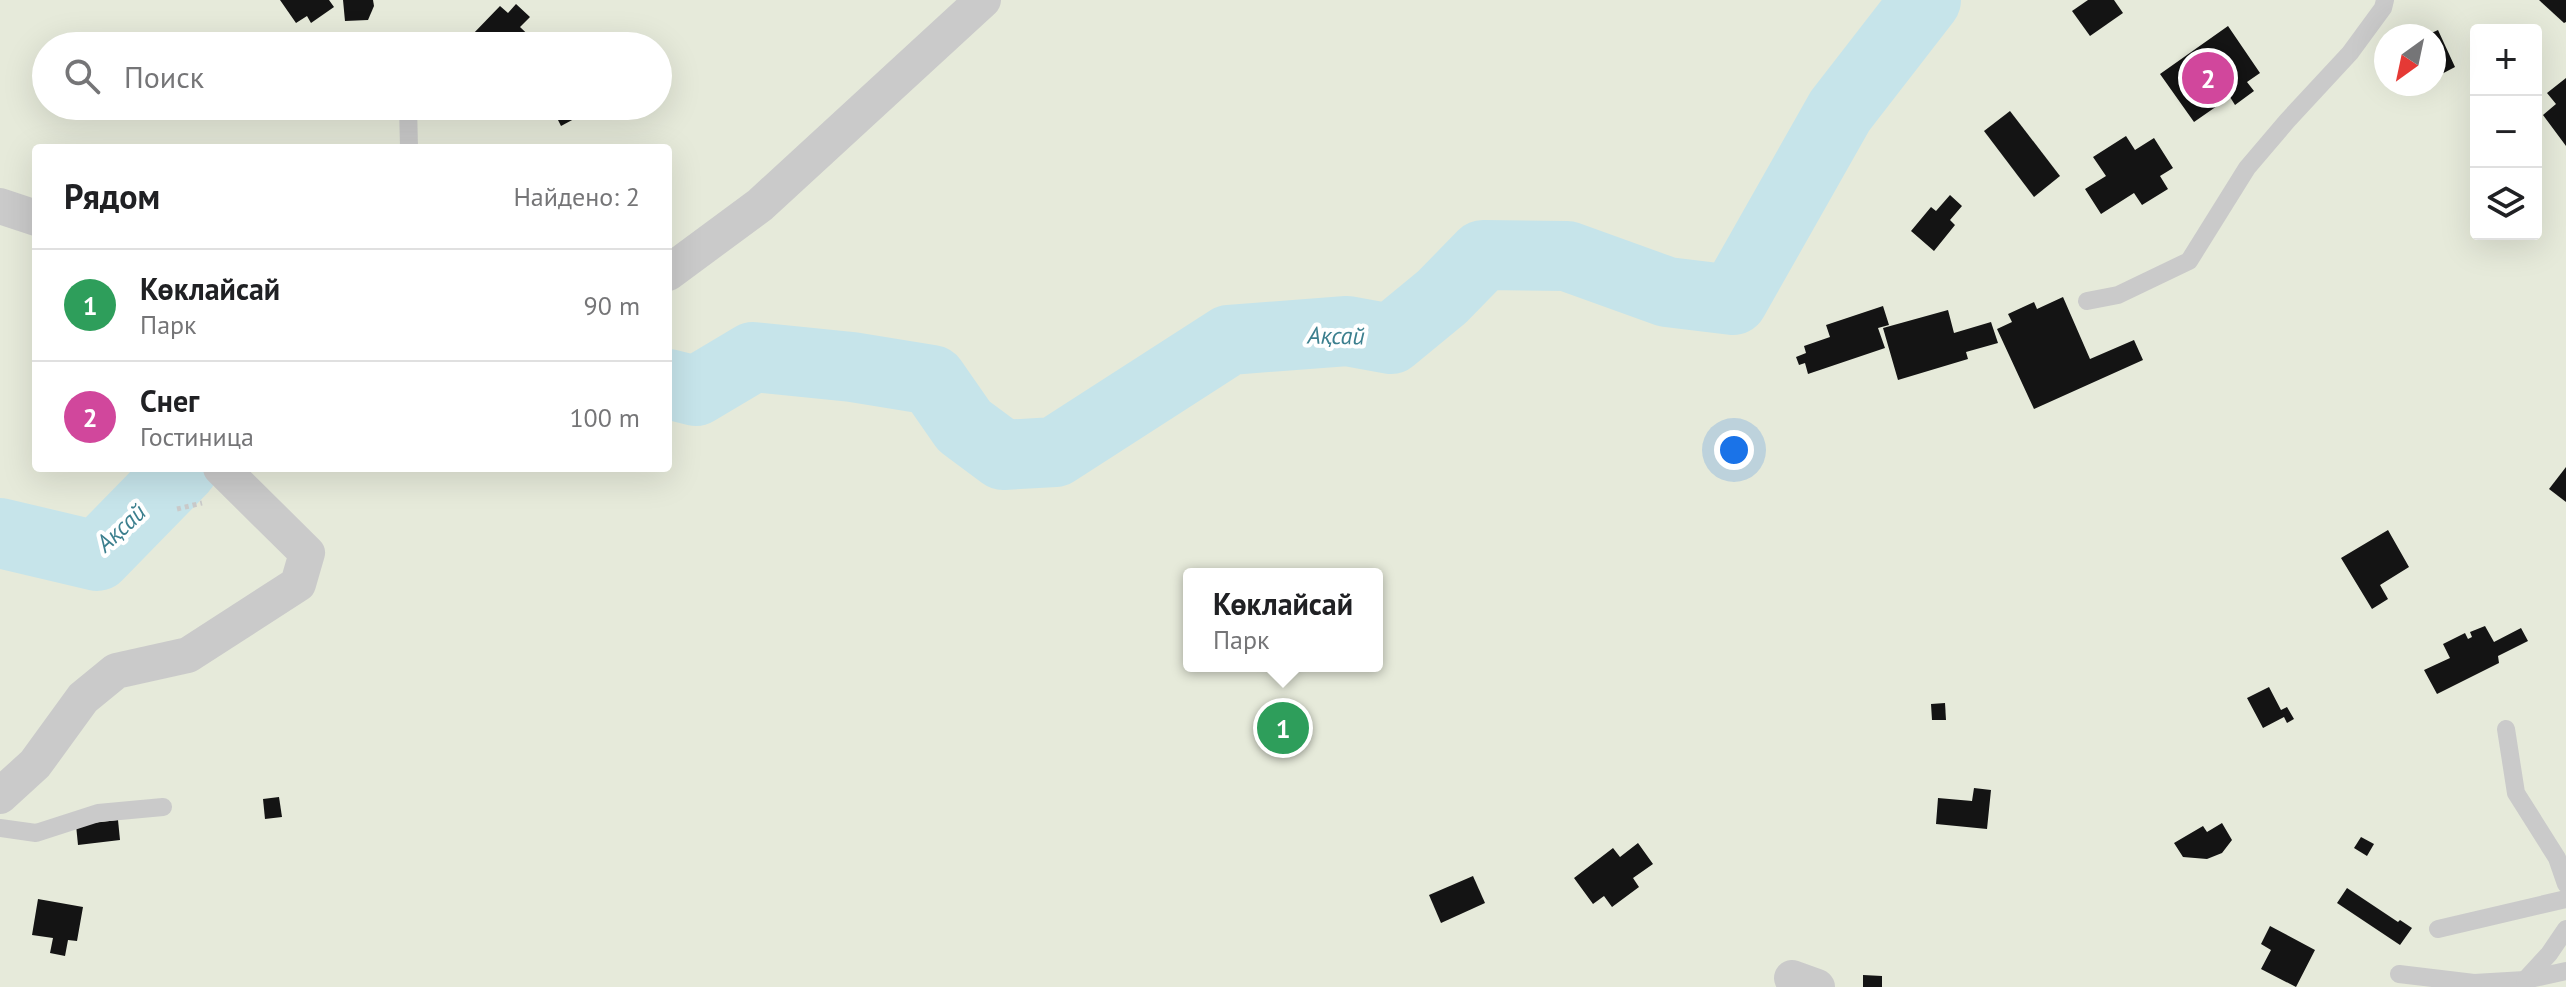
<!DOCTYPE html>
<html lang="ru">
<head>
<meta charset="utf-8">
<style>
  :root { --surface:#fff; --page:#f6f6f6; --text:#202124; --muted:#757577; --line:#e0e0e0; --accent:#d93025 }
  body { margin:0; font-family:"PT Sans",sans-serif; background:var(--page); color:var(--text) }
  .controls { position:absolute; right:24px; top:24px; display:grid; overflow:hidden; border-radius:8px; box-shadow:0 8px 32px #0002 }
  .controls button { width:72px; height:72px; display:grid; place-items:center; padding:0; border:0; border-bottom:2px solid var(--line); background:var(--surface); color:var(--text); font:40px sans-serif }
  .compass { position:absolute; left:2374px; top:24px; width:72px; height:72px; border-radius:50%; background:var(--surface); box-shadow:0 8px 32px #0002; rotate:213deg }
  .you { position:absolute; left:1734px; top:450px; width:28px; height:28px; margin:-20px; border:6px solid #fff; border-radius:50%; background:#1a73e8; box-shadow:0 0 0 12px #1a73e833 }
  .badge { display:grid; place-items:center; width:52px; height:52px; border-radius:50%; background:var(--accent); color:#fff; font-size:26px; font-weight:700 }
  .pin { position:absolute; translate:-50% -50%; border:4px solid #fff; box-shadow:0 2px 8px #0006 }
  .popup { position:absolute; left:1183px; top:568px; width:200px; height:104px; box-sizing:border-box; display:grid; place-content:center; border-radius:8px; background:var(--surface); filter:drop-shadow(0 2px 6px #0005); font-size:26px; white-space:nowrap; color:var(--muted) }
  .popup b { font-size:30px; color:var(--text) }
  .popup::after { content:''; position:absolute; left:50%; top:100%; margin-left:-16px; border:16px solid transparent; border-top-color:var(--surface) }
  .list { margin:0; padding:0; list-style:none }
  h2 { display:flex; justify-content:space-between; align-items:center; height:104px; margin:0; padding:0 32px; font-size:34px }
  h2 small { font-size:26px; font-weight:400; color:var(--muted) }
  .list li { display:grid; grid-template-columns:52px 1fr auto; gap:24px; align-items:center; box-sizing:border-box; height:112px; padding:0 32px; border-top:2px solid var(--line) }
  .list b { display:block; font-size:30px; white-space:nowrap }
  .list p { margin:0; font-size:26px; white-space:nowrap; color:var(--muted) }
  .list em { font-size:26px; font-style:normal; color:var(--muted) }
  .icon { flex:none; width:44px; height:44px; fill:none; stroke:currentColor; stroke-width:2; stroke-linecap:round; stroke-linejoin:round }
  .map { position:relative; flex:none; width:2566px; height:987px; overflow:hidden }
  .search { position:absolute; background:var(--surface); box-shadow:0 8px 32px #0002; left:32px; top:32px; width:640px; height:88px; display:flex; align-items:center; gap:20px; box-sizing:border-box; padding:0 28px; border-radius:44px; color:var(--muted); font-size:30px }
  .panel { position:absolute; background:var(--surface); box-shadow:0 8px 32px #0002; left:32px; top:144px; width:640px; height:328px; border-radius:8px }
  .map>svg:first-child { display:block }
  .green { fill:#e6eada; fill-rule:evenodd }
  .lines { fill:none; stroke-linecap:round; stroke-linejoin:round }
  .river { stroke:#c6e4ea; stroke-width:70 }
  .building { fill:#141414 }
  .path { stroke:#cacaca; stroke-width:5; stroke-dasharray:4 4; stroke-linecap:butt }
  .service { stroke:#cacaca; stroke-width:18 }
  .minor { stroke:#cacaca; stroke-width:36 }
  .labels { text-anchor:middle; stroke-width:8; stroke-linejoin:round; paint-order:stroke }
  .water-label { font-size:24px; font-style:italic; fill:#3c7f8e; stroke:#fff }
</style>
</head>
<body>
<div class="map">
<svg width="2566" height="987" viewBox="0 0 2566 987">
  <rect width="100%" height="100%" fill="#fff"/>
  <path class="green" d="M0,0H2566V987H0ZM2476,30H2536V234H2476ZM2386,36H2434V84H2386ZM46,46H658V106H46ZM36,148H668V468H36ZM1189,574H1377V666H1189Z"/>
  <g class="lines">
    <g class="river">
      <path d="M668,384L696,391L753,357L852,367L932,380L964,426L1003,455L1055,452L1229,340L1347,331L1391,339L1442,297L1483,255L1567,256L1667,292L1733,300L1840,111L1926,0"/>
      <path d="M0,533L97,556L183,468"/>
    </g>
  </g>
  <g class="building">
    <path d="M280,0H329L334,7L311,23L307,16L296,23Z"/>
    <path d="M343,0H373L374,6L368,20L345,21Z"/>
    <path d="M2088,0H2114L2123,13L2090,36L2072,11Z"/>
    <path d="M2539,0H2566V22L2564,23Z"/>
    <path d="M516,4L530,17L520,27L540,46H482L471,36L500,6L508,13Z"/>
    <path d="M2228,26L2260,73L2247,82L2254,91L2235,105L2230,97L2194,122L2160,74Z"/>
    <path d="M2438,30L2455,67L2436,77L2434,72V36H2425Z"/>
    <path d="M2566,78V146L2543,115L2556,104L2547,93Z"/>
    <path d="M551,106H584L587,112L561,126Z"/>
    <path d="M2010,111L2060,176L2034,197L1984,131Z"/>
    <path d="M2126,136L2135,150L2154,138L2173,168L2160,176L2168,189L2142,205L2134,193L2101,214L2085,189L2106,176L2093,157Z"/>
    <path d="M1950,195L1962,206L1950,220L1955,225L1934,251L1911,231L1931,207L1936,211Z"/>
    <path d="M2063,297L2090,359L2134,340L2143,360L2034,409L1997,329L2012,322L2008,314L2034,302L2037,309Z"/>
    <path d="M1883,306L1889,325L1878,328L1885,348L1808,374L1805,363L1799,365L1796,357L1806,353L1804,346L1830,337L1826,325Z"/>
    <path d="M1948,310L1954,333L1991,322L1998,343L1966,352L1968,359L1898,380L1883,328Z"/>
    <path d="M2566,467V502L2549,489Z"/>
    <path d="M2388,530L2409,567L2380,585L2388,599L2372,609L2341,558Z"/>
    <path d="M2485,626L2494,642L2521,628L2528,641L2498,656L2499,663L2437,694L2424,670L2450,658L2443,644L2465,633L2468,639L2472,637L2470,632Z"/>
    <path d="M2269,687L2281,710L2287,707L2294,719L2287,723L2284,717L2263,728L2247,698Z"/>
    <path d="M1945,703L1946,720H1932L1931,704Z"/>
    <path d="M1974,788L1991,790L1987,829L1936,824L1938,798L1972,801Z"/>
    <path d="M279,797L282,817L265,819L263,799Z"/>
    <path d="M118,820L120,840L78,845L76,825Z"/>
    <path d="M2222,823L2232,840L2222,853L2207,859L2183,857L2174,843L2203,826L2207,832Z"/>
    <path d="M2361,837L2374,844L2367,856L2354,848Z"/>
    <path d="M1638,843L1653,864L1633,878L1639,887L1612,907L1604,896L1593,904L1574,878L1613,848L1620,857Z"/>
    <path d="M1473,876L1485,903L1441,923L1429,895Z"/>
    <path d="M2347,888L2398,922L2400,920L2412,928L2400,945L2337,903Z"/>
    <path d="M38,899L83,907L77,941L68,940L65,956L50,953L53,938L32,935Z"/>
    <path d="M2270,926L2315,950L2296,987L2261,969L2271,950L2261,944Z"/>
    <path d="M1863,975L1882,976V987H1863Z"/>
  </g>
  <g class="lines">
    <path class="path" d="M177,509L202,503"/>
    <g class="service">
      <path d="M408,106L409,148"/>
      <path d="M2087,301L2118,295L2189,261L2247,168L2287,121L2350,53L2383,8L2385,0"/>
      <path d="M2506,729L2516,793L2557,858L2566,884"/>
      <path d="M0,828L36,833L98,813L163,807"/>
      <path d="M2438,929L2566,899"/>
      <path d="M2399,974L2474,983L2525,980L2566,971"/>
      <path d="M2525,980L2549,954L2566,929"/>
    </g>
    <g class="minor">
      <path d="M0,206L36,218"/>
      <path d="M668,273L760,205L983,0"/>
      <path d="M0,796L35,764L83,698L116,671L188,655L298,584L307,553L221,468"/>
      <path d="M1792,978L1817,987"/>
    </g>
  </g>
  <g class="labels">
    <g class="water-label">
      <text transform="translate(1336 336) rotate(1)" y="8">Ақсай</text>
      <text transform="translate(121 528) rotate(-43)" y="8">Ақсай</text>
    </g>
  </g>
</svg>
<div class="controls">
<button>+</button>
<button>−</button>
<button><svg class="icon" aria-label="layers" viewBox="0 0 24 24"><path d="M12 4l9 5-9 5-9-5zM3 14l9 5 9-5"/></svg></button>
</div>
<svg class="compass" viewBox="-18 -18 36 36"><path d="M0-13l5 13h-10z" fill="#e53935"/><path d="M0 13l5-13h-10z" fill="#757577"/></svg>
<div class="you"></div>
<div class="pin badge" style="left:1283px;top:728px;background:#2e9e5b">1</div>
<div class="popup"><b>Көклайсай</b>Парк</div>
<div class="pin badge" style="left:2208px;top:78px;background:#d1479c">2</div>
<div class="search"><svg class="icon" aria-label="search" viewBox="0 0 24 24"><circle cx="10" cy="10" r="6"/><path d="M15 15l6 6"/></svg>Поиск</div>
<section class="panel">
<h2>Рядом<small>Найдено: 2</small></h2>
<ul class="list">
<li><span class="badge" style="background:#2e9e5b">1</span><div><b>Көклайсай</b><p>Парк</p></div><em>90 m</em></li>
<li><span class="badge" style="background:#d1479c">2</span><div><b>Снег</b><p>Гостиница</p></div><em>100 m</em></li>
</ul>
</section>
</div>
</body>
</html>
